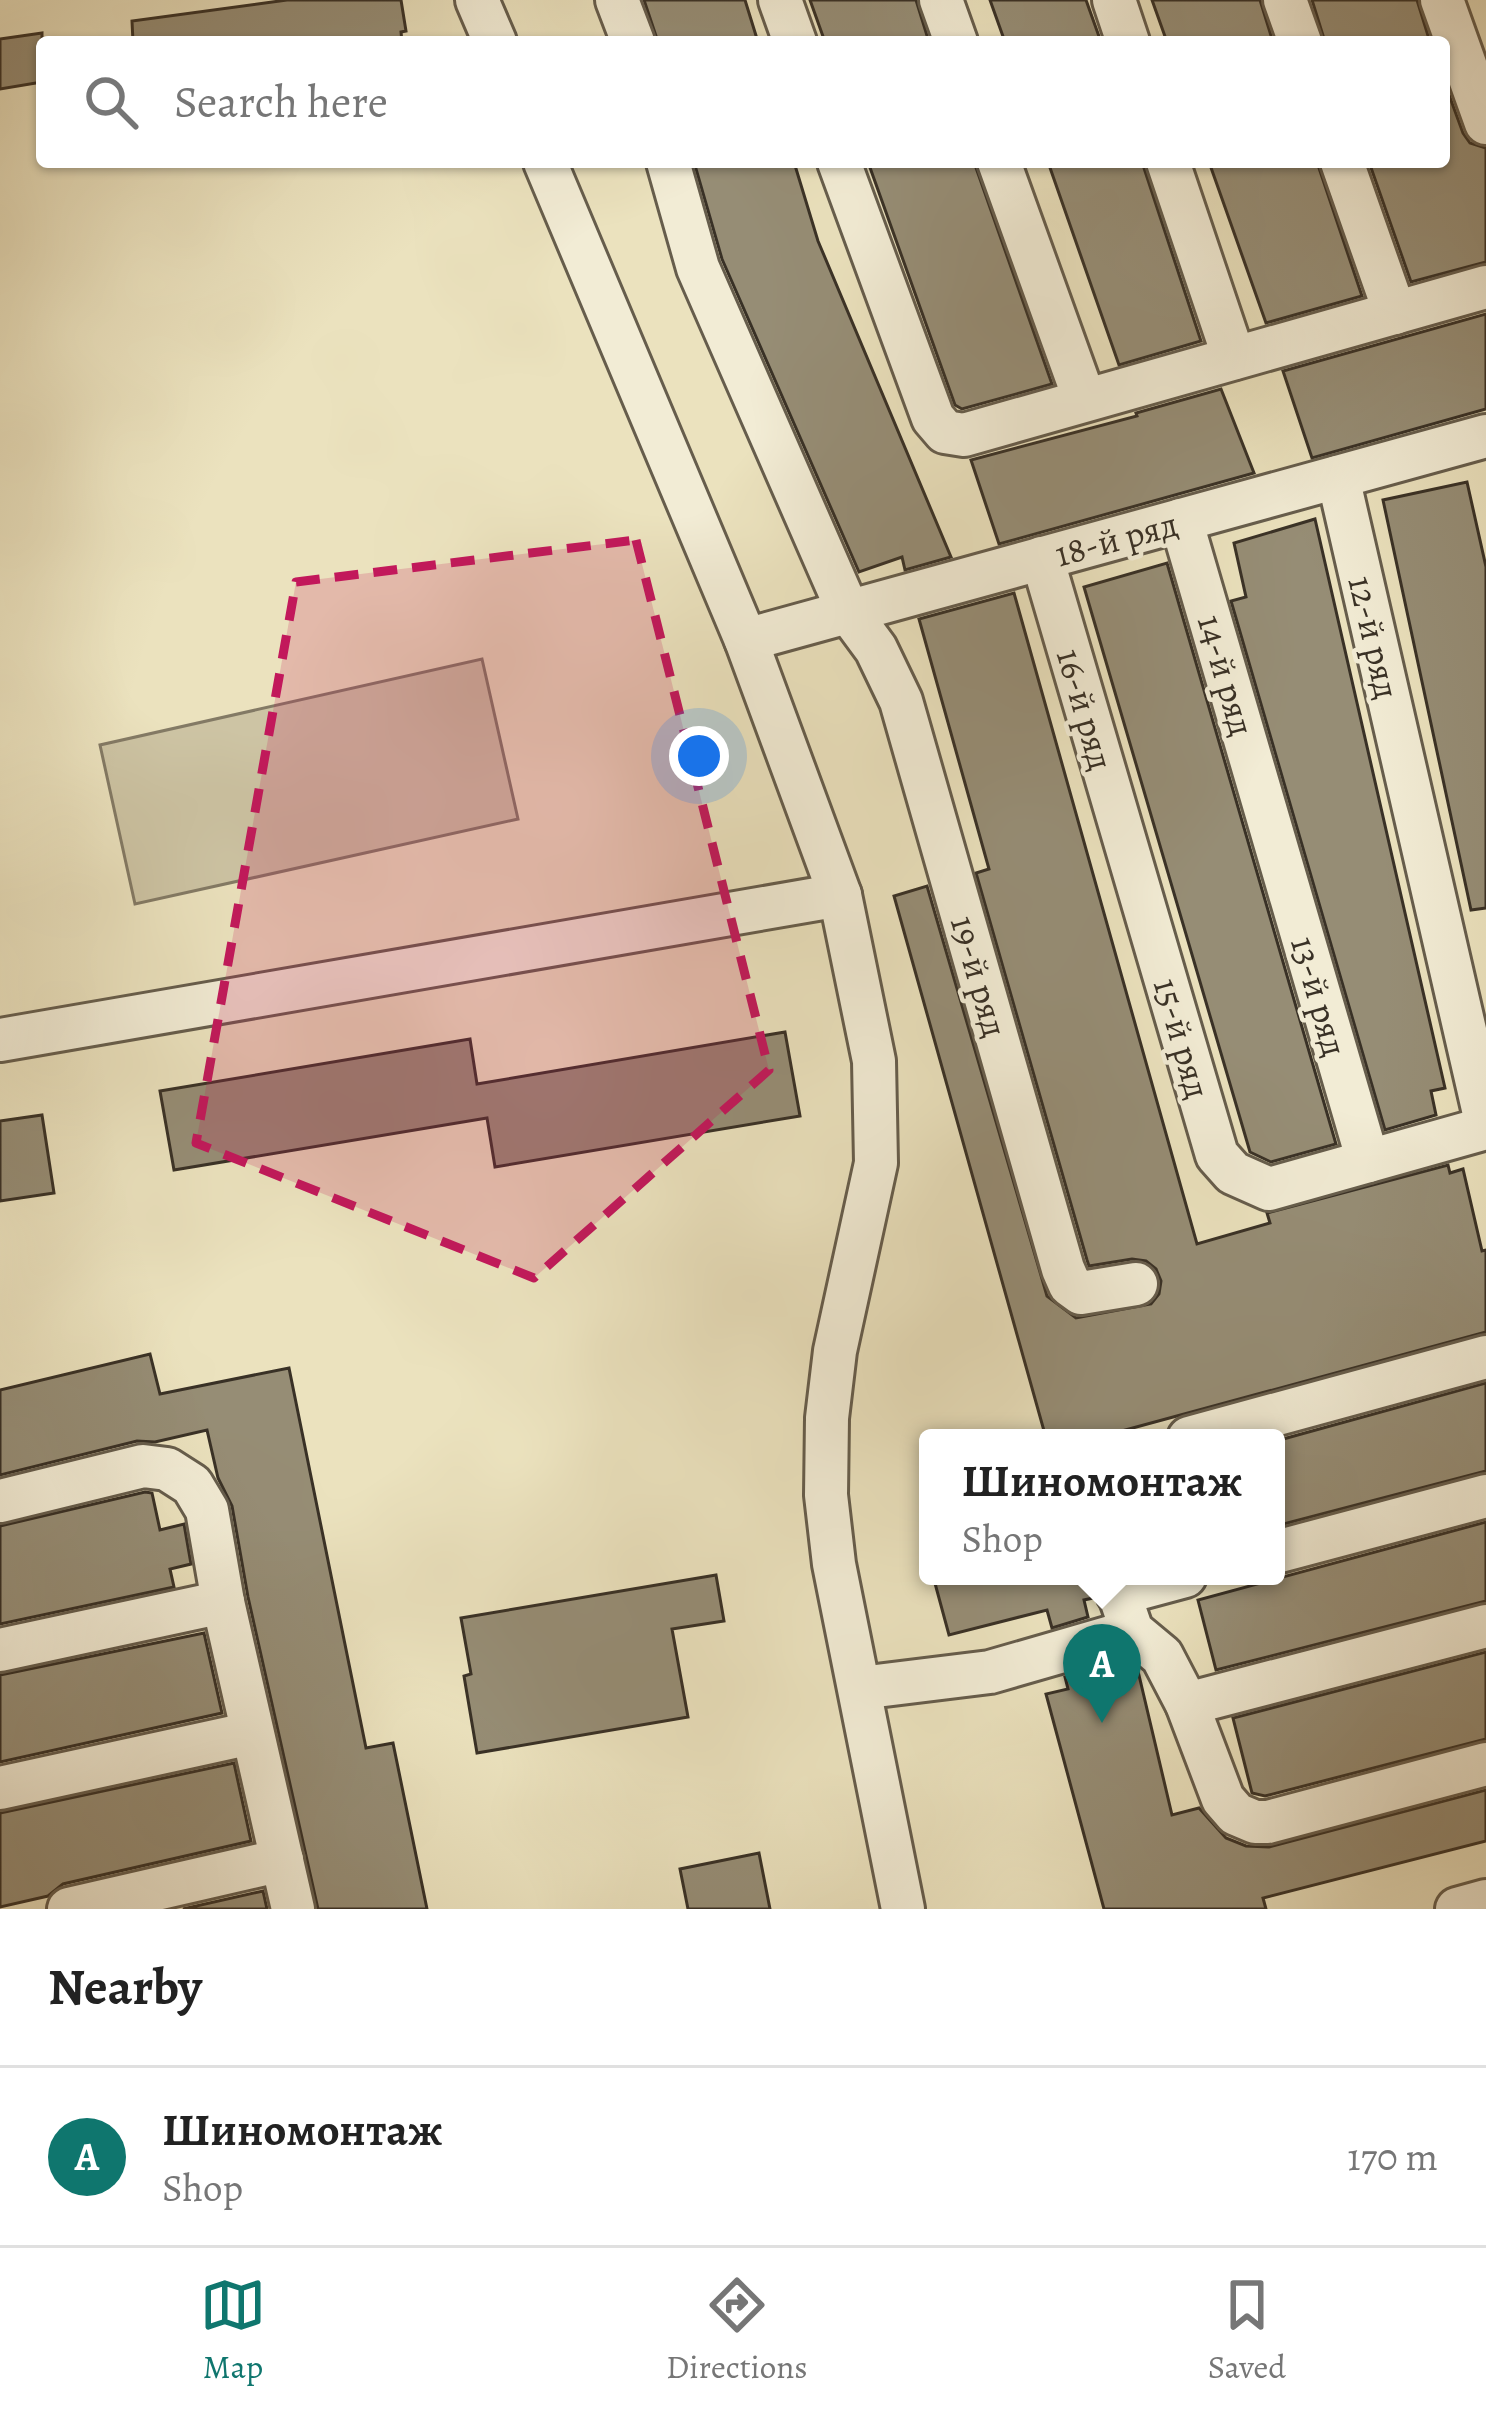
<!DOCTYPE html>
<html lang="en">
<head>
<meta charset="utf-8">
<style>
  :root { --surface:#fff; --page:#f6f6f6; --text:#222; --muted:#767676; --line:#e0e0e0; --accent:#0f766e }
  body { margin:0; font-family:Alegreya,serif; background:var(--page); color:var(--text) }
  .you { position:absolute; left:699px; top:756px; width:42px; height:42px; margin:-30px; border:9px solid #fff; border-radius:50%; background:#1a73e8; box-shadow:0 0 0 18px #1a73e833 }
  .badge { display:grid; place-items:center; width:78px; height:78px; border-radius:50%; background:var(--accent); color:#fff; font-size:39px; font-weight:700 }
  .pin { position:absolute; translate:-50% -99px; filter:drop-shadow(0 3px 6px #0008) }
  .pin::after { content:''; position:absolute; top:63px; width:42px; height:36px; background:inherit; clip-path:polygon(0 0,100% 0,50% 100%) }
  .popup { position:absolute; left:919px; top:1429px; width:366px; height:156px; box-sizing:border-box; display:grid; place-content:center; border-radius:12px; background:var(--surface); filter:drop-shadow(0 3px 9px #0005); font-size:39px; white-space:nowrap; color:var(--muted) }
  .popup b { font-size:45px; color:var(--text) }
  .popup::after { content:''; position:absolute; left:50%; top:100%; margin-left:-24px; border:24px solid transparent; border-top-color:var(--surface) }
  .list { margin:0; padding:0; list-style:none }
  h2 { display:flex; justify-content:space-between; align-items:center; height:156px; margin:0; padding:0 48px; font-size:51px }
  h2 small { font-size:39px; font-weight:400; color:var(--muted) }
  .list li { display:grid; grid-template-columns:78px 1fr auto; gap:36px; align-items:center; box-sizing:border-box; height:180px; padding:0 48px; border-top:3px solid var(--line) }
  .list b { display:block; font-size:45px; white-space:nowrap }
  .list p { margin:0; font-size:39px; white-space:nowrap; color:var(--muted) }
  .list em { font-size:39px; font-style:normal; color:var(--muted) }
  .icon { flex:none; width:66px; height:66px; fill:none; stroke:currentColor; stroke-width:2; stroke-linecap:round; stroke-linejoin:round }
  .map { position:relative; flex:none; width:1486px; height:1909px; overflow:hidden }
  .search { position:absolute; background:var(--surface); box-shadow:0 3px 9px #0004; left:36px; right:36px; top:36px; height:132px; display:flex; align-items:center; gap:30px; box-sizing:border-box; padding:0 42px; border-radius:12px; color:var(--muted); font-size:45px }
  .sheet { height:336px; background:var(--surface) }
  nav { display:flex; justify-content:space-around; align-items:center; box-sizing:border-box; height:168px; border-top:3px solid var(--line); background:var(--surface); font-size:33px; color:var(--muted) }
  nav a { display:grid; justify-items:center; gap:6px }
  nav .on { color:var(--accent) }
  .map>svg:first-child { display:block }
  .green { fill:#cdc4a4; stroke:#837a65; stroke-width:3 }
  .building { fill:#968d75; stroke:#393126; stroke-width:3 }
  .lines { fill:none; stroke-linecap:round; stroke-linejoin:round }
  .minor-casing { stroke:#665d4c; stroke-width:48 }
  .minor { stroke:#f2ecd5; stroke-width:42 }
  .marked { fill:#c2185b; fill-opacity:0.2; stroke:#c2185b; stroke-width:9; stroke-dasharray:24 15; stroke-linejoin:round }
  .labels { text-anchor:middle; stroke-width:9; stroke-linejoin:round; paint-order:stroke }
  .street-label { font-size:36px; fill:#393126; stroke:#f2ecd5 }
</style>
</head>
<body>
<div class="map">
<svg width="1486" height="1909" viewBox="0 0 1486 1909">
  <rect width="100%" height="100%" fill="#ebe2be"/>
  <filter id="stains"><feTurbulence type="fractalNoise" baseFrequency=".00167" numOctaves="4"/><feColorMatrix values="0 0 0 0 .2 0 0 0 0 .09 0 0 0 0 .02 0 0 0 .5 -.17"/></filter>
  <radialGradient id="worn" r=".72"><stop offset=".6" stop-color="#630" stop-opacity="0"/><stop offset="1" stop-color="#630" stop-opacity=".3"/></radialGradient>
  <path class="green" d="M482,659L518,819L135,904L100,745Z"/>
  <g class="building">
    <path d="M287,0H401L406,31L401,32L402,42H133L132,21Z"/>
    <path d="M644,0H745L758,42H658Z"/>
    <path d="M810,0H916L929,42H825Z"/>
    <path d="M990,0H1086L1101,42H1005Z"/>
    <path d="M1152,0H1260L1273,42H1167Z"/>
    <path d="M1312,0H1417L1430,42H1325Z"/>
    <path d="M42,33V82L0,89V39Z"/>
    <path d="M1444,81L1463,133L1470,143L1486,148V262L1411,282L1369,162H1444Z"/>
    <path d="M694,162H794L818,241L951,557L905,570L902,557L859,572L722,259Z"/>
    <path d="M868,162H974L1052,384L962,409L955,405Z"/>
    <path d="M1048,162H1142L1201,341L1119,365Z"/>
    <path d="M1209,162H1317L1362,296L1266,323Z"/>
    <path d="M1486,314V409L1312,458L1283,371Z"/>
    <path d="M1221,389L1254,473L999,544L971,460L1137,416L1136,413Z"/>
    <path d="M1467,482L1486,567V908L1471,910L1383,500Z"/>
    <path d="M1315,519L1445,1088L1431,1091L1436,1115L1385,1130L1231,601L1246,597L1234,543Z"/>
    <path d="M1167,563L1336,1144L1271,1162L1250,1152L1084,587Z"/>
    <path d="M1014,593L1197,1244L1270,1223L1267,1213L1448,1165L1450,1173L1463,1169L1482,1251L1486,1250V1332L1096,1438H1046L894,896L927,886L1047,1296L1076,1318L1151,1304L1159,1294L1161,1281L1156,1269L1146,1261L1132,1259L1089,1266L1087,1260L976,873L989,869L919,619Z"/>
    <path d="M785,1032L800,1116L495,1167L487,1118L174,1170L160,1091L470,1039L477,1084Z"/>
    <path d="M42,1115L54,1193L0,1201V1121Z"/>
    <path d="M150,1354L160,1394L289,1368L366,1748L393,1743L427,1909H318L248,1597L232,1506L218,1478L207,1430L155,1442L137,1441L0,1475V1390Z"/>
    <path d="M1486,1383V1471L1276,1526V1441Z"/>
    <path d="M145,1492L152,1493L160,1530L184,1524L191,1564L170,1569L174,1587L0,1624V1526Z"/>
    <path d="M1486,1522V1601L1216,1670L1198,1600Z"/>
    <path d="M716,1575L724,1621L672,1629L688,1717L477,1753L464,1676L471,1674L461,1618Z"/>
    <path d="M933,1576H1088L1093,1598L1084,1600L1088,1617L1052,1628L1047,1610L949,1635Z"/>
    <path d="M204,1633L222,1713L0,1762V1675Z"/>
    <path d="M1486,1652V1739L1265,1796L1252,1793L1233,1718Z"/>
    <path d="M1101,1666L1105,1680L1138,1671L1172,1815L1199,1808L1226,1838L1246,1846L1269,1847L1486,1790V1841L1263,1898L1266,1909H1104L1046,1694L1068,1689L1065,1677Z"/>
    <path d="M234,1763L251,1841L63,1884L48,1896L0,1907V1813Z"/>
    <path d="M759,1853L770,1909H688L680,1869Z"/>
    <path d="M263,1891L267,1909H183Z"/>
  </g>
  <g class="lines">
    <defs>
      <g id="minor">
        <path d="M477,0L495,42"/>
        <path d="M617,0L633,42"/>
        <path d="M780,0L795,42"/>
        <path d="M941,0L956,42"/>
        <path d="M1114,0L1128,42"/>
        <path d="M1285,0L1300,42"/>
        <path d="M1442,0L1486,123"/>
        <path d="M545,162L746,640L840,895L874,1061L876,1163L835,1351L827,1418L826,1495L834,1564L903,1909"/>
        <path d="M668,162L698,268L848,611L876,649L901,701L1063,1269L1070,1285L1081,1293L1136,1284"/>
        <path d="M839,162L933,418L945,432L964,435L1486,287"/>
        <path d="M999,162L1084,398"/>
        <path d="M1168,162L1234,358"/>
        <path d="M1342,162L1395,313"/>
        <path d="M1338,477L1486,1122"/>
        <path d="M1181,520L1368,1161"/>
        <path d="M1042,558L1217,1155L1233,1173L1269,1189L1486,1128"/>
        <path d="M746,640L1486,436"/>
        <path d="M0,1040L840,895"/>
        <path d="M1189,1438L1486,1357"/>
        <path d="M0,1501L143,1466L167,1469L192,1485L207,1510L223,1602L293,1909"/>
        <path d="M1276,1552L1486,1496"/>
        <path d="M1113,1576L1132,1631L1162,1656L1187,1704L1223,1799L1236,1814L1255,1822H1268L1486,1764"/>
        <path d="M1118,1594L1185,1576"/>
        <path d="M0,1650L223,1602"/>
        <path d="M860,1688L990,1672L1132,1631"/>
        <path d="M1187,1704L1486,1626"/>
        <path d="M0,1788L252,1733"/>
        <path d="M69,1909L282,1860"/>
        <path d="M1457,1909L1486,1901"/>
      </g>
    </defs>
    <use href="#minor" class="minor-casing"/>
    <use href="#minor" class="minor"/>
  </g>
  <path class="marked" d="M636,540L769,1070L534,1278L196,1143L296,582Z"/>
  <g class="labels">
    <g class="street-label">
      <text transform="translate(1116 538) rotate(-15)" y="13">18-й ряд</text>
      <text transform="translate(1375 637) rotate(77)" y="13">12-й ряд</text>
      <text transform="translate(1227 675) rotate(74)" y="13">14-й ряд</text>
      <text transform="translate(1086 709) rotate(74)" y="13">16-й ряд</text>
      <text transform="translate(980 976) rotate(74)" y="13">19-й ряд</text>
      <text transform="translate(1320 996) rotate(74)" y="13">13-й ряд</text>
      <text transform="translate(1183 1038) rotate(74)" y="13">15-й ряд</text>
    </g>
  </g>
  <rect width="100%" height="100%" filter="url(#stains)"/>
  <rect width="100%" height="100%" fill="url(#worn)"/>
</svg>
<div class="you"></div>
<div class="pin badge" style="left:1102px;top:1723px">A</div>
<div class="popup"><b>Шиномонтаж</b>Shop</div>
<div class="search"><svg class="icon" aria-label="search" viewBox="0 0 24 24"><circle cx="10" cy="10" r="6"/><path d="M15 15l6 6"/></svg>Search here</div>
</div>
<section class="sheet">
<h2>Nearby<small></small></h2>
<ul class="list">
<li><span class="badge">A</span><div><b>Шиномонтаж</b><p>Shop</p></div><em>170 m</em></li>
</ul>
</section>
<nav>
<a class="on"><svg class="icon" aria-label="map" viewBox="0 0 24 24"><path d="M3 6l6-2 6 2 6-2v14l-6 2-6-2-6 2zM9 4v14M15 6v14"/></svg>Map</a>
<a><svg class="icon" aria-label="directions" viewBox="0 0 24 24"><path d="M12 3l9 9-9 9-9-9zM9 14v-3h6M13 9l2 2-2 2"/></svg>Directions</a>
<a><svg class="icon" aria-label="saved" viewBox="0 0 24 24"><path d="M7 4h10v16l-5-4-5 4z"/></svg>Saved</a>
</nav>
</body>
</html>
